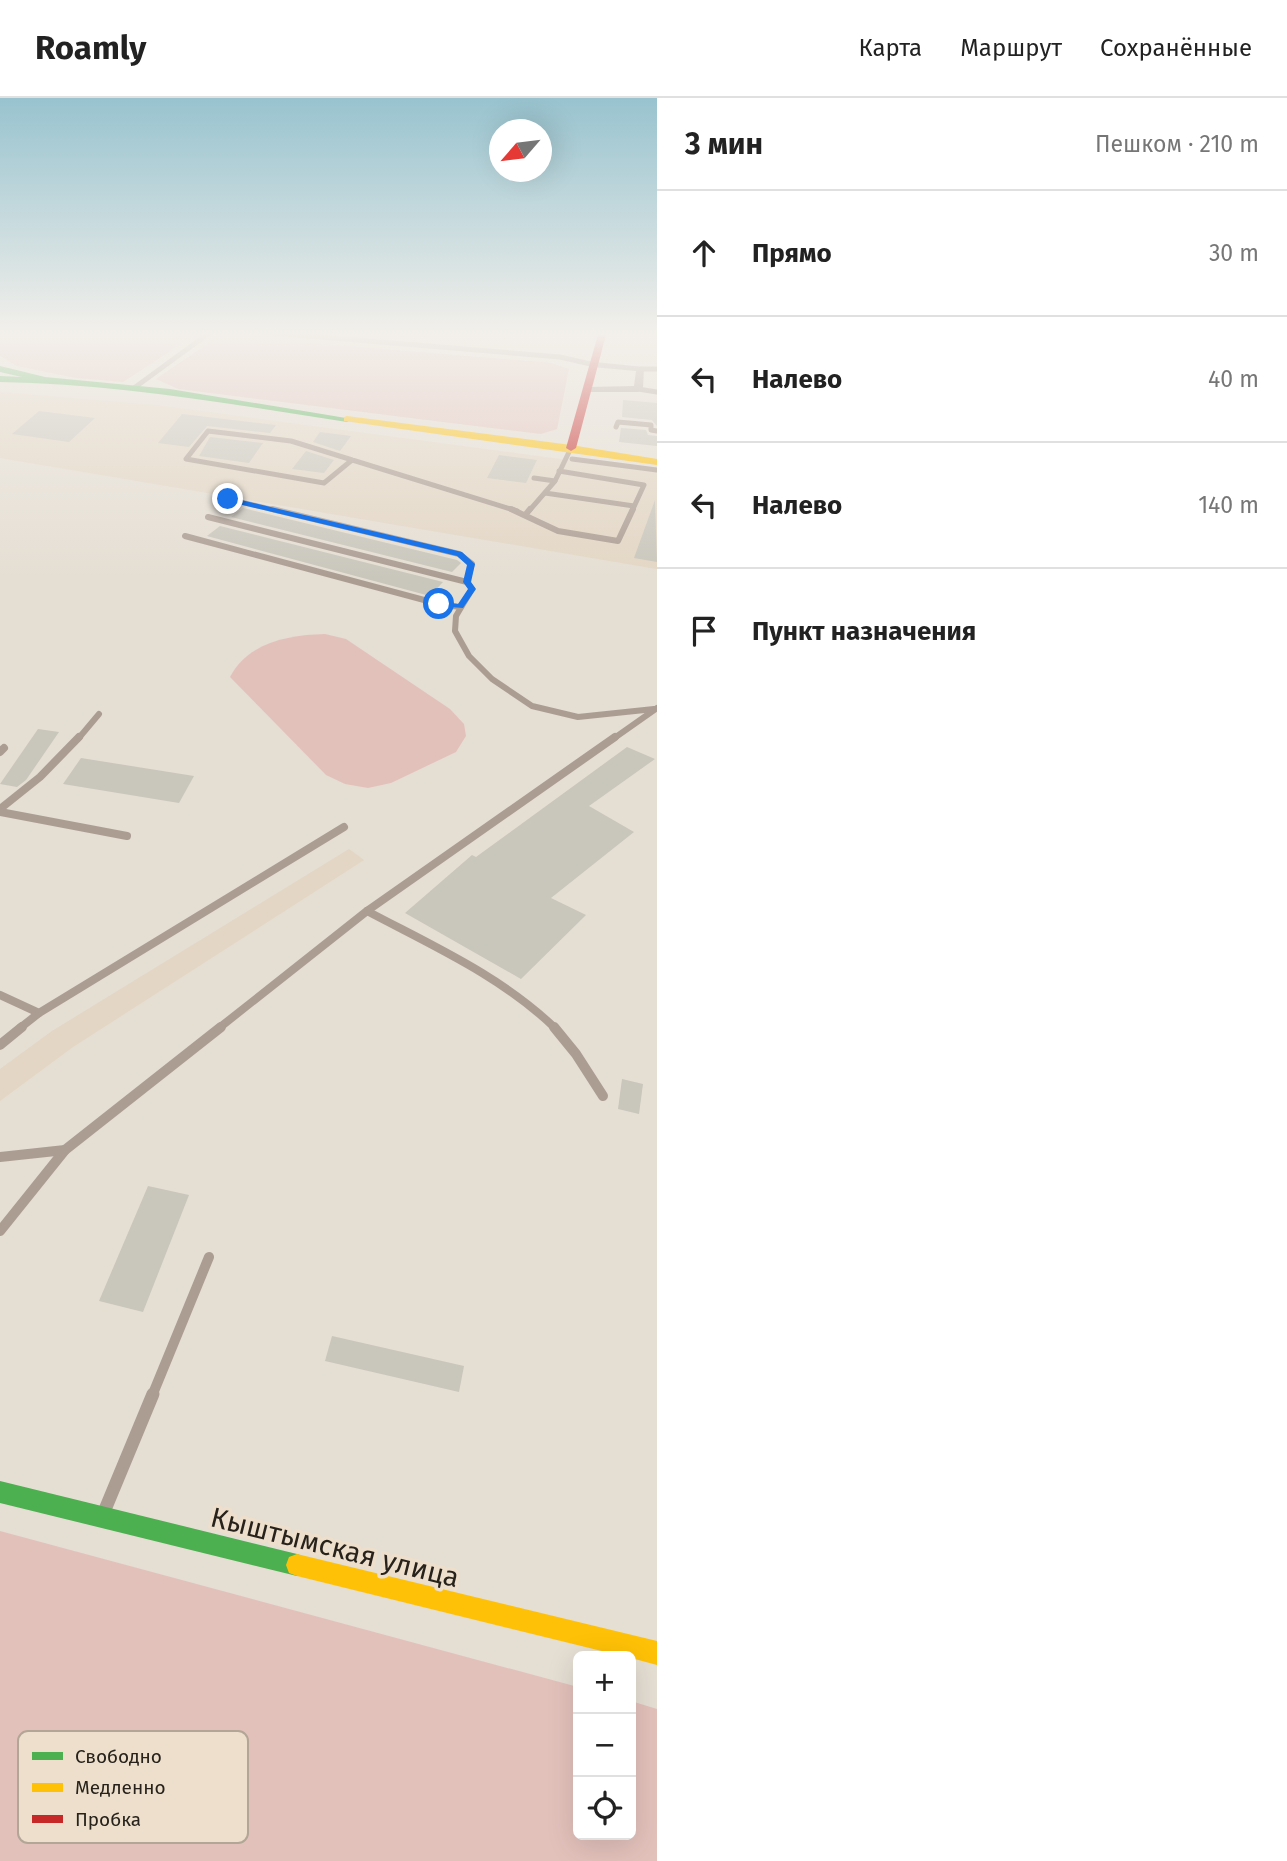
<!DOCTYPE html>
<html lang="ru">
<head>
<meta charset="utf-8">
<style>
  :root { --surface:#fff; --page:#f2f2f2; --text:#222; --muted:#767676; --line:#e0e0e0 }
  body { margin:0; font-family:"Fira Sans",sans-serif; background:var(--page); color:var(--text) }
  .controls { position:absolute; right:21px; bottom:21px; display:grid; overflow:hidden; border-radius:10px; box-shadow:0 7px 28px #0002 }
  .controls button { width:63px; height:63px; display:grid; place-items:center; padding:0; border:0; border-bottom:2px solid var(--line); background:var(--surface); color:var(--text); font:35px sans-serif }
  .compass { position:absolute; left:489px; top:21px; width:63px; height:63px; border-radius:50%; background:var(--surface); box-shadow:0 7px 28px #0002; rotate:242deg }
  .stop { position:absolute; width:21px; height:21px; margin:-16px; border:5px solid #1a73e8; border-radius:50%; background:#fff }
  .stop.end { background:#1a73e8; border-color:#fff; box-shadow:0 2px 7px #0008 }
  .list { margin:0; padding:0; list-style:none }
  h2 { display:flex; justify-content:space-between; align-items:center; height:91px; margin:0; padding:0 28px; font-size:30px }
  h2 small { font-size:23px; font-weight:400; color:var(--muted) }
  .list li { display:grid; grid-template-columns:46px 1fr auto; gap:21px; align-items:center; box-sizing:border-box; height:126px; padding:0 28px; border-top:2px solid var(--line) }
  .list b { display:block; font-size:26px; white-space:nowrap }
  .list em { font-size:23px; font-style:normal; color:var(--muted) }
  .icon { flex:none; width:38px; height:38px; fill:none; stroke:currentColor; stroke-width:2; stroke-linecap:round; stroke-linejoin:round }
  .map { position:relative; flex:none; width:657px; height:1763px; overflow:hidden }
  header { display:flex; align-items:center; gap:42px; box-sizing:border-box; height:98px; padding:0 35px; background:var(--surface); border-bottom:2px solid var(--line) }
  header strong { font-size:33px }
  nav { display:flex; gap:38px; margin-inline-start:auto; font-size:24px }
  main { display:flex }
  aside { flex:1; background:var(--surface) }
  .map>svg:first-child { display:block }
  .built { fill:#e3d6c4 }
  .green { fill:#e3c1bb }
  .building { fill:#c9c6bc }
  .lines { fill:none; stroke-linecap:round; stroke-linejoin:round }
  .lane-far4 { stroke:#ac9d93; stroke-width:5 }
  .lane-far3 { stroke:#ac9d93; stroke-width:6 }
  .lane-far2 { stroke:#ac9d93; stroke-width:8 }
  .lane-far1 { stroke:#ac9d93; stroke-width:10 }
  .lane { stroke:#ac9d93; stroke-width:13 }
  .street { fill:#ac9d93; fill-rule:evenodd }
  .fast { fill:#4caf50; fill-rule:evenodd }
  .slow { fill:#ffc107; fill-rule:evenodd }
  .jam { fill:#c62828; fill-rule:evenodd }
  .route { fill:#1a73e8 }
  .labels { text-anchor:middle; stroke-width:7; stroke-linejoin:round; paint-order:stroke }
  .near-street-label { font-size:28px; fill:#27221b; stroke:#eddfcb }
  .key { fill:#eddfcb; stroke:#b2a696; stroke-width:2 }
  .key-label { font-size:19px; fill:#27221b }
</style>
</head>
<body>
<header>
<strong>Roamly</strong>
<nav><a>Карта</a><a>Маршрут</a><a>Сохранённые</a></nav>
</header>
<main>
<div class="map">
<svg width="657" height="1763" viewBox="0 0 657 1763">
  <rect width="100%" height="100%" fill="#e5ded3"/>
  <g class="built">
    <path d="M0,294L158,307L657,374V471L0,360Z"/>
    <path d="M349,751L364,762L73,949L0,1003V971L52,933Z"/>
  </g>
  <g class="green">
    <path d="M0,233H201L123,284L76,280L17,268L0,258Z"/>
    <path d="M233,238L551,265L569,271L557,331L541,336L178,291L156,281L216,240Z"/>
    <path d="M325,536L346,541L450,611L464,626L466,638L456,654L391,685L368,690L345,686L326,677L230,579C248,544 289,537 325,536Z"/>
    <path d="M0,1433L578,1589V1737H631V1603L657,1611V1763H0Z"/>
  </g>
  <g class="building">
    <path d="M623,302L657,305V328L652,322L622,319Z"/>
    <path d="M39,313L95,320L69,344L12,336Z"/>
    <path d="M182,316L276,327L270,335L207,328L189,349L158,345Z"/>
    <path d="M621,330L646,332L648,337L657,338V348L619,344Z"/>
    <path d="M320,334L351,338L340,353L313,344Z"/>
    <path d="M210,339L263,345L249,365L199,358Z"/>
    <path d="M306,353L334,362L324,375L292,371Z"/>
    <path d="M499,357L537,362L526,385L487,380Z"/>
    <path d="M655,402L657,464L634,460Z"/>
    <path d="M243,410L457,462L461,465L452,474L231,419Z"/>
    <path d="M220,428L443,484L430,498L207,438Z"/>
    <path d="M38,631L59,634L26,682L17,689L0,686Z"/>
    <path d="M627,649L655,661L589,708L634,734L551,800L586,817L521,881L405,815L472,757L476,759Z"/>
    <path d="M81,660L194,678L179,705L63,686Z"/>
    <path d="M622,981L643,986L639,1016L618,1011Z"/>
    <path d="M148,1088L189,1097L143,1214L99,1203Z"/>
    <path d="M332,1238L464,1268L459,1294L325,1263Z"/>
  </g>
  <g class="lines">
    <g class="lane-far4">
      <path d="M249,233L560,259L595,267"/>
      <path d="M641,271H657"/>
      <path d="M134,290L212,233"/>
      <path d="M638,291L657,294"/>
      <path d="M616,329L618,324L651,327V332L657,333"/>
      <path d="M572,361L657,372"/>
      <path d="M352,362L324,385L186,361L208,333L291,343L517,413"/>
      <path d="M559,373L644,387L632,413"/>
      <path d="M534,380L555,383"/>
      <path d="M545,395L634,408"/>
      <path d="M228,401L279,413"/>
      <path d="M529,413L555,383L571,350"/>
    </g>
    <g class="lane-far3">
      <path d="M272,411L459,456L472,466L467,484"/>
      <path d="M511,411L558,433L618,443L633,411"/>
      <path d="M526,416L530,411"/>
      <path d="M208,419L467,484L472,491L456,518L455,533L469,558L492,581L532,608L578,619L654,611"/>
      <path d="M185,438L439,506L460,509"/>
      <path d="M78,641L99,616"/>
      <path d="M613,641L657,610"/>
    </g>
    <g class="lane-far2">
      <path d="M0,654L4,650"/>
      <path d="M0,711L40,679L79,639"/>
      <path d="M0,714L127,738"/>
      <path d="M367,813C433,848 501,878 555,930"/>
      <path d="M0,897L39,915"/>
      <path d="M20,930L39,915L344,729"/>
      <path d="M219,930L367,813L615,639"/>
    </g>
    <g class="lane-far1">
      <path d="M554,929L576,956L603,998"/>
      <path d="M0,947L22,929"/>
      <path d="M0,1059L65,1052"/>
      <path d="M0,1133L65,1052L221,929"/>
      <path d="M152,1298L209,1159"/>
    </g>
    <path class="lane" d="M104,1414L153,1296"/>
    <path class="street" d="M595,264L644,269L643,291L638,294H585V290L588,289L634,288L636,273L592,269V265Z"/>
    <g class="fast">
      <path d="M0,268L45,279L170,291L352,321L347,324C232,306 117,286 0,284V278L22,279L0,274Z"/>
      <path d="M0,1383L297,1456L305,1459L308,1467L305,1475L297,1478L0,1405Z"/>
    </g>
    <g class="slow">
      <path d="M347,318L571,347L657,361V367L344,323V319Z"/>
      <path d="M297,1456L657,1543V1567L631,1560V1558H622L297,1478L289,1475L286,1467L289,1459Z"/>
    </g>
    <path class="jam" d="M599,233H607L576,350L571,353L566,350Z"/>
  </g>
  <linearGradient id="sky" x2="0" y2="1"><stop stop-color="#98c3cf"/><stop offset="0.49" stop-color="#f3f0eb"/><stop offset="1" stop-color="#f3f0eb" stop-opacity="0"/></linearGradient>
  <rect width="657" height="480" fill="url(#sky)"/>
  <path class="route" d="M228,399L462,454L475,466L471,484L476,491L463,510L437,508L439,504L458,506L468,491L463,484L467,467L457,458L226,403Z"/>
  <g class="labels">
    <g class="near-street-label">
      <text transform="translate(335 1449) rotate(14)" y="10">Кыштымская улица</text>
    </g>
  </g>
  <rect x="18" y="1633" width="230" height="112" rx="10" class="key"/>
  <rect x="32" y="1654" width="31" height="8" fill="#4caf50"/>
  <rect x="32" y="1685" width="31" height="9" fill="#ffc107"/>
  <rect x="32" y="1717" width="31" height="8" fill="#c62828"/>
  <g class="key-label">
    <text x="75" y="1665">Свободно</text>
    <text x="75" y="1696">Медленно</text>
    <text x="75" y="1728">Пробка</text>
  </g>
</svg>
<div class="controls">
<button>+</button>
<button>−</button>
<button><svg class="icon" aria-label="locate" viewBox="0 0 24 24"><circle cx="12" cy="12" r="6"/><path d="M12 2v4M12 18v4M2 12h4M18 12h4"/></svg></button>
</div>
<svg class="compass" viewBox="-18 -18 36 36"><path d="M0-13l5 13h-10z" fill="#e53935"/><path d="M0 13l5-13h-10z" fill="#767676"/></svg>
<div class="stop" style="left:439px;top:506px"></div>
<div class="stop end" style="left:228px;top:401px"></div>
</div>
<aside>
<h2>3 мин<small>Пешком · 210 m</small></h2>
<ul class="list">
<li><svg class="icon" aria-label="ahead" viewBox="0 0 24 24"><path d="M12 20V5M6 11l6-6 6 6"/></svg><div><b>Прямо</b></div><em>30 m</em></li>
<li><svg class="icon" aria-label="left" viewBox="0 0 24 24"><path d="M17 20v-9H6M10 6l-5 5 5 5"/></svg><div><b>Налево</b></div><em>40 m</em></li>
<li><svg class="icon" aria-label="left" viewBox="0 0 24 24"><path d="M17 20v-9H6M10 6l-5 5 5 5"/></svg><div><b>Налево</b></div><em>140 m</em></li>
<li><svg class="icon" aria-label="arrive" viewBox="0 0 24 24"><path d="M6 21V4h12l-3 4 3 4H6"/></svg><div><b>Пункт назначения</b></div></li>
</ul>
</aside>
</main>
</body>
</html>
